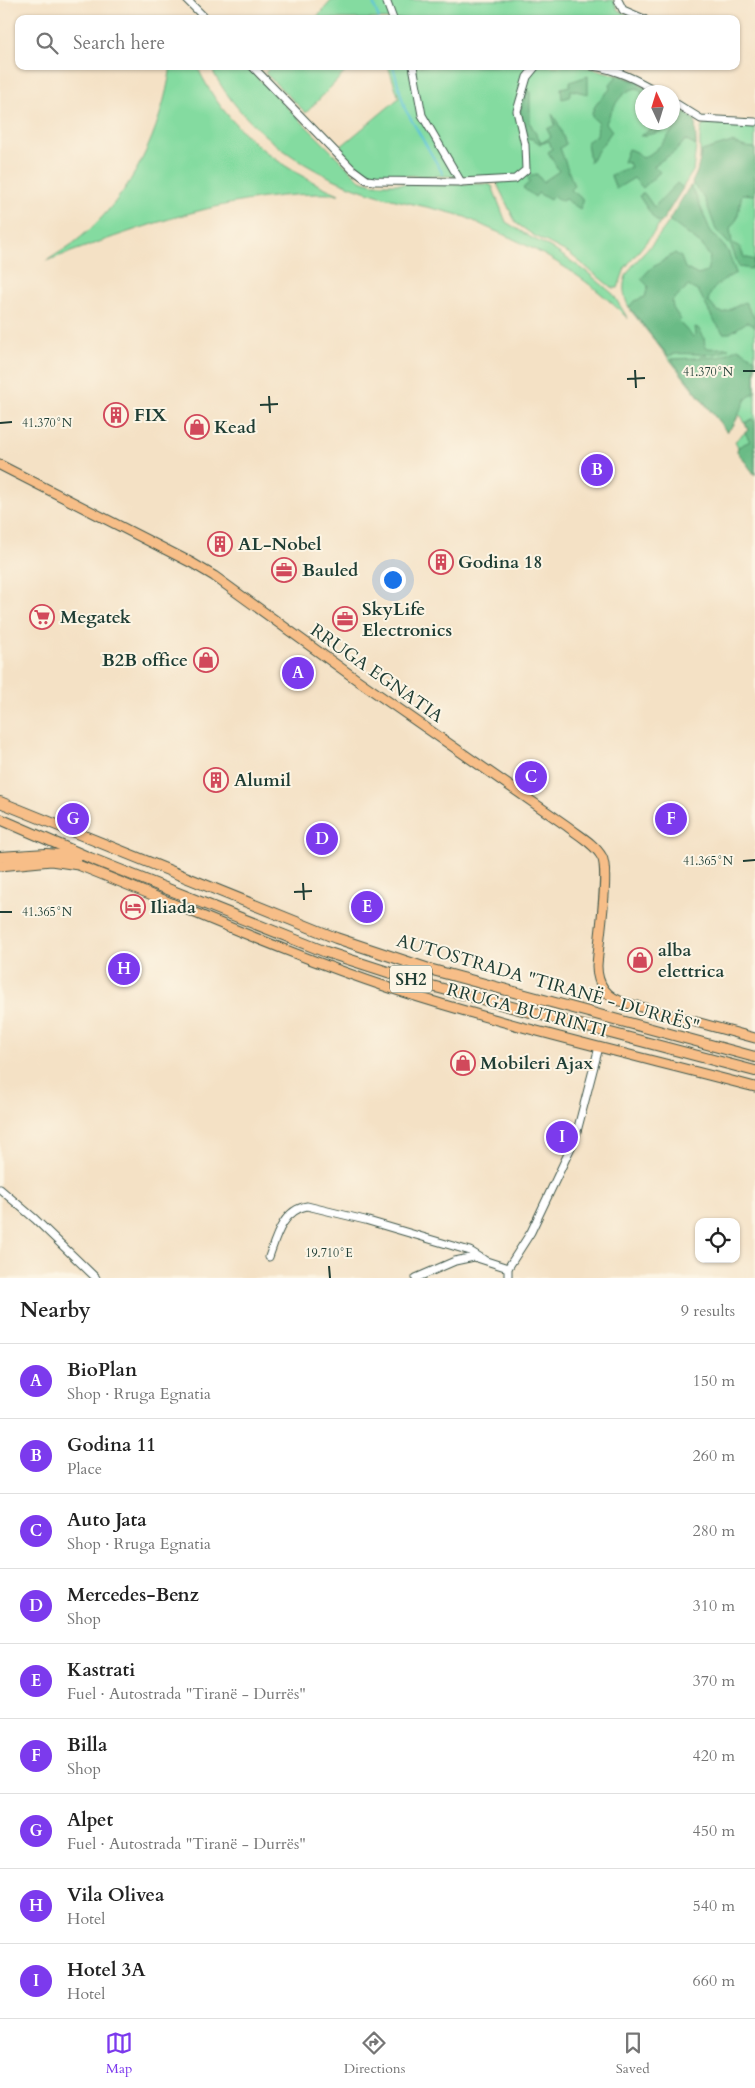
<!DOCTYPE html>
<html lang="en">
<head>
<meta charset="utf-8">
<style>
  :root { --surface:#fff; --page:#f6f6f6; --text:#222; --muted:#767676; --line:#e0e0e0; --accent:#7c3aed }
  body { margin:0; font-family:Cardo,serif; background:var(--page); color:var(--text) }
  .controls { position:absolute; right:15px; bottom:15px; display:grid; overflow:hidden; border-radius:10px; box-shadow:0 1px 4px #0004 }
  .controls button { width:45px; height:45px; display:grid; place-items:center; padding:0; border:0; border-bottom:1px solid var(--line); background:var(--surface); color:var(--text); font:25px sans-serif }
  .compass { position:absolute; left:635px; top:85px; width:45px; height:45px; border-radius:50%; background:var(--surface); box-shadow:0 1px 4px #0004; rotate:356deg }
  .you { position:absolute; left:392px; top:579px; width:18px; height:18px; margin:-12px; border:4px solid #fff; border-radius:50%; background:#1a73e8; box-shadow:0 0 0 8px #1a73e833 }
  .badge { display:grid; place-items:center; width:32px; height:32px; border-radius:50%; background:var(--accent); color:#fff; font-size:16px; font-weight:700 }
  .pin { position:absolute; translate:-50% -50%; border:2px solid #fff; box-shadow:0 1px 5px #0006 }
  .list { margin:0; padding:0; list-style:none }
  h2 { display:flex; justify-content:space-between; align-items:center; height:65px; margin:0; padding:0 20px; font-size:21px }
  h2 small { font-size:16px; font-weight:400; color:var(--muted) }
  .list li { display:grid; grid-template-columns:32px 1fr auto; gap:15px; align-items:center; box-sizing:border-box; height:75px; padding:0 20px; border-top:1px solid var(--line) }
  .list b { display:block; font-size:19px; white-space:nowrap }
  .list p { margin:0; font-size:16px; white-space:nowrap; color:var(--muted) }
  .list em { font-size:16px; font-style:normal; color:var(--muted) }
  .icon { flex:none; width:28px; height:28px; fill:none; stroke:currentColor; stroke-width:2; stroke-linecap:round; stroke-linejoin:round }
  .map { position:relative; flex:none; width:755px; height:1278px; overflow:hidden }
  .search { position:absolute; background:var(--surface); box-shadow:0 1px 4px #0004; left:15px; right:15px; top:15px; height:55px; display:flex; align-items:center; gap:12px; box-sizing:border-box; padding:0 18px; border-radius:10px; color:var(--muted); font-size:19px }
  .sheet { height:740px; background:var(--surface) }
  nav { display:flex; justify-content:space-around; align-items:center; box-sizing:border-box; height:70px; border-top:1px solid var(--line); background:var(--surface); font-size:14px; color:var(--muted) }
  nav a { display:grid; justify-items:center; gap:2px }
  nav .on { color:var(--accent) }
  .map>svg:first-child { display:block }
  .green { fill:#84dba0; stroke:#528c6a }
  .forest { fill:#6bbb86; stroke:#457c5d }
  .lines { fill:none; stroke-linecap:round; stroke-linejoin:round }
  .stream { stroke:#5ec4db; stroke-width:2 }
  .minor-casing { stroke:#3f564a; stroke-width:9 }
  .major-casing { stroke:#3f564a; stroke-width:11 }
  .highway-casing { stroke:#3f564a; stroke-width:12 }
  .minor { stroke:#fff; stroke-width:7 }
  .major { stroke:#f7be88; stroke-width:9 }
  .highway { stroke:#f7be88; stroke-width:10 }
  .ticks { fill:none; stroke:#1f3d34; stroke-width:2 }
  .labels { text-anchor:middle; stroke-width:4; stroke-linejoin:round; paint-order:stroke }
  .shield { fill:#fcf5e5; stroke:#617469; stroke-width:1 }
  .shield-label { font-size:16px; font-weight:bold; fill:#1f3d34 }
  .poi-label { font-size:18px; font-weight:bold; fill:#1f3d34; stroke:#fcf5e5; text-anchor:start }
  .street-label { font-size:18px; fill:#1f3d34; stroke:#fcf5e5 }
  .ticks-label { font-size:12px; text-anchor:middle; fill:#1f3d34; stroke:#fcf5e5; stroke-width:4; stroke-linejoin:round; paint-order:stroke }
</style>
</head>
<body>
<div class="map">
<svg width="755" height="1278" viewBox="0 0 755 1278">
  <rect width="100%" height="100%" fill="#fcf5e5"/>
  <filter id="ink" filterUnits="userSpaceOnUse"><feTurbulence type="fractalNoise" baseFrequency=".02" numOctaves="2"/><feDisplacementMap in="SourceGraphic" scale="10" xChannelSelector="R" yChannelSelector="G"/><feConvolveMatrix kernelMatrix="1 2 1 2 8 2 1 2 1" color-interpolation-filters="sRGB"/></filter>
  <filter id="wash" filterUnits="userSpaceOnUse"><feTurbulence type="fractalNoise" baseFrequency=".0096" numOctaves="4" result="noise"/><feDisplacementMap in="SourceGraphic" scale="20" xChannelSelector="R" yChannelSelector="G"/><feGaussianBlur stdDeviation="1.12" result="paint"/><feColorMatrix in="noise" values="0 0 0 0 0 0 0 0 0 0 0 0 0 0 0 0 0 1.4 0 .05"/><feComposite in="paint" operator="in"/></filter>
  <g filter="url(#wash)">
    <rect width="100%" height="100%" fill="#f4e1c5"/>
    <g class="green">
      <path d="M332,0H613L618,10L636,19H315Z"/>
      <path d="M171,66H197C224,127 279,169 339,194C233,191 144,226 46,261C58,253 71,246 81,237C133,194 161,131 171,66Z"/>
      <path d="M210,66H246L360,180L373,184H488L492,186L506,222L530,237L550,247L587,272L613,294L628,319C590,279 543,251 493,230C483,226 475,221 465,217C437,208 409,204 380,196C311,177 243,132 210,66Z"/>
      <path d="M271,66H351L306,113L265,73Z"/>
      <path d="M388,66H575L591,68L639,81L642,92V122H672L673,104L695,120L696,146L693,171L655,231L625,268L618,288H612L570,254L533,235L516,223L498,186V177L370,175L365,173L339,148L399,98Z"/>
      <path d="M737,122L755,124V475L737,451L738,447L735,441L748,430L742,417L739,415L733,426L727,432L632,312C625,302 621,289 626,276C632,264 644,254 653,243C667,226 690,193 698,172C703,157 697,141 702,126L709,123Z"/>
    </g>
    <g class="forest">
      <path d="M619,74L655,92L642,93L638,88C620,90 613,108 606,123L612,131L590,162L587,142L597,135L598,122L592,117C591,106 604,96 611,88L610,84Z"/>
      <path d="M588,76V94L571,90L569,97L562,99L561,88L570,86V82Z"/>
      <path d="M528,90L530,91V123L541,143L551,137L547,129L555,125L552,114L558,123L566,144L560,148L574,186L571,190L584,200L580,209L565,199L562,201L553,196L550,200L538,193L535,197L523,188L530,182L528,179L532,175L537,174L543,182L559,171L548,152L552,149L549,141L540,144L533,139L525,138L520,110Z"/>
      <path d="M673,104L680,109C671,130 662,133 640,136L661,123L672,122Z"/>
      <path d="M684,111L695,120L696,146L685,140C675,155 667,155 654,166L660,172L643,188L634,178L616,189L611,176L617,172L631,167L629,163L623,162L628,149L637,152L643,158C661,150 675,129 684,111Z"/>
      <path d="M732,142L745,147L755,148V195L742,194L737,219L730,228L732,243L740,247L744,257L755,260L751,269L739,267L731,246L716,230L705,199L692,183L697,172L702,151Z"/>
      <path d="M677,183L683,188L661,223L655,220L639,196L644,193L654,207Z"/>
      <path d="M690,186L696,196L710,230L728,251L736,273C723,280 711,286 708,301L716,310L723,313L745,302L755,319V328L752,324L747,322L730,333H723L713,319L699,292L688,286L672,301L673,308L681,320L679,322L693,337L696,334L695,327L698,328L704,337L705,347C713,350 720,347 729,348C712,361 687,349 668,356L629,307L634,301L645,297L648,286L641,279L650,269L675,253L681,257L685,268L698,275L707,272L710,257L702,245L669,220Z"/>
      <path d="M738,348L755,359V392L746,399L733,426L727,432L671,359L720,357Z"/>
      <path d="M752,419L755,422V475L737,451L738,447L750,441L745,433L748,430L745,423Z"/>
    </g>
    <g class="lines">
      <g class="stream">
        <path d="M372,0L379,19"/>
        <path d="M393,66L405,109L443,174"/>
      </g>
    </g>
  </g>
  <g filter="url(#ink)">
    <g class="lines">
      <defs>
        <g id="minor">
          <path d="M187,0L206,19"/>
          <path d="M386,0L393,19"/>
          <path d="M618,0L623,10L644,19"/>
          <path d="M252,66L352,169L367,180L375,181L461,182L515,179L526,170L525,145L517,111L527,77L536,66"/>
          <path d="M413,66L422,115L461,182"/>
          <path d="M592,66C616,69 637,80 658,92"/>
          <path d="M672,101L701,119L755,122"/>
          <path d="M0,1189L35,1219L96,1278"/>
          <path d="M269,1257C276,1237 283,1210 307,1206L365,1220L470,1251L483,1259"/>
          <path d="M416,1278L455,1261L474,1257L508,1268"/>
          <path d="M508,1278V1268L531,1232L575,1139L599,1047"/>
        </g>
        <g id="major">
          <path d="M0,465L192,563L214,576L356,679L567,826C578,835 595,844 602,857C610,872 598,945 597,966C597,985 607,998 626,1003L755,1038"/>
          <path d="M0,866L51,861L78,865C182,906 284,953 390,988C510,1027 633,1055 755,1087"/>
        </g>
        <g id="highway">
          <path d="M0,802L336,938L429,969L755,1057"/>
          <path d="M0,819L90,858L326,952L428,985L755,1071"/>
          <path d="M0,857L46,854L77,856"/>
        </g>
      </defs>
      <use href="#minor" class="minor-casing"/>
      <use href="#major" class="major-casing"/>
      <use href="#highway" class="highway-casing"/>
      <use href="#minor" class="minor"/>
      <use href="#major" class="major"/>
      <use href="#highway" class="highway"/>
    </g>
  </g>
  <path class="ticks" d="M635,370L636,388M743,371H755M627,379L645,378M269,396L270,413M260,405L278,404M0,423L12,422M743,861L755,860M303,883L304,900M294,892L312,891M0,912H12M329,1266L330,1278"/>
  <defs>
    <symbol id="building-ring" viewBox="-11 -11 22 22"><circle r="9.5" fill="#fcf5e5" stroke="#d1495b" stroke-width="1.5"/><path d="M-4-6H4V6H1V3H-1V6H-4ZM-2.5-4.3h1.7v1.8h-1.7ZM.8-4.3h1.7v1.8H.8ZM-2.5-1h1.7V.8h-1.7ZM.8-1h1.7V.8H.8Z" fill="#d1495b"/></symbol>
    <symbol id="shop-ring" viewBox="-11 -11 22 22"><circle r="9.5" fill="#fcf5e5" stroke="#d1495b" stroke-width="1.5"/><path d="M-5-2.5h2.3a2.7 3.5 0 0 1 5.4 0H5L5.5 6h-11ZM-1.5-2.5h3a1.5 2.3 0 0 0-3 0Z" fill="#d1495b"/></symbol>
    <symbol id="office-ring" viewBox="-11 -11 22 22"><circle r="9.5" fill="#fcf5e5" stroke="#d1495b" stroke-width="1.5"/><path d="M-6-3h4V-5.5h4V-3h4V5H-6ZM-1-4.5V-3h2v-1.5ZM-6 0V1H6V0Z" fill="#d1495b"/></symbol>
    <symbol id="supermarket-ring" viewBox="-11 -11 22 22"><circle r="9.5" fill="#fcf5e5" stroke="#d1495b" stroke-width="1.5"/><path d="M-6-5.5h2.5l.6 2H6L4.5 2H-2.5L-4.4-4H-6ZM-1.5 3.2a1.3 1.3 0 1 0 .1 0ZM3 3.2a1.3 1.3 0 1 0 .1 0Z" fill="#d1495b"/></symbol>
    <symbol id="hotel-ring" viewBox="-11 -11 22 22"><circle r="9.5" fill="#fcf5e5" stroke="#d1495b" stroke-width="1.5"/><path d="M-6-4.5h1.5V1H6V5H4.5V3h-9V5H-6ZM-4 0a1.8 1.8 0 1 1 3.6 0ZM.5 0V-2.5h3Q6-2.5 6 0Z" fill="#d1495b"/></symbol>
  </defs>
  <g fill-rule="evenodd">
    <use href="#building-ring" x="102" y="401" width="28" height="28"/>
    <use href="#shop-ring" x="183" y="413" width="28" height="28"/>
    <use href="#building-ring" x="206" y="530" width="28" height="28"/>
    <use href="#building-ring" x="427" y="548" width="28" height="28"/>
    <use href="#office-ring" x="270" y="556" width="28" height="28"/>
    <use href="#supermarket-ring" x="28" y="603" width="28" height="28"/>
    <use href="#office-ring" x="331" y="605" width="28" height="28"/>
    <use href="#shop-ring" x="192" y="646" width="28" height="28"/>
    <use href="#building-ring" x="202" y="766" width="28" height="28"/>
    <use href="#hotel-ring" x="119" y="893" width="28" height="28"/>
    <use href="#shop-ring" x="626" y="946" width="28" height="28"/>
    <use href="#shop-ring" x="449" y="1049" width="28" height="28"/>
  </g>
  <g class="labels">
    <rect class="shield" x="390" y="965.5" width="42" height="27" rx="4"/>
    <g class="shield-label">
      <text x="411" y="985">SH2</text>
    </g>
    <g class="poi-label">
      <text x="134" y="421">FIX</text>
      <text x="214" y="433">Kead</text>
      <text x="238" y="550">AL-Nobel</text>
      <text x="458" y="568">Godina 18</text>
      <text x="302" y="576">Bauled</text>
      <text x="362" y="615">SkyLife<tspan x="362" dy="21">Electronics</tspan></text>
      <text x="60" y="623">Megatek</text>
      <text x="188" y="666" text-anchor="end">B2B office</text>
      <text x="234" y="786">Alumil</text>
      <text x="150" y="913">Iliada</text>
      <text x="658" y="956">alba<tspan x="658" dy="21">elettrica</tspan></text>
      <text x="480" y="1069">Mobileri Ajax</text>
    </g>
    <g class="street-label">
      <text transform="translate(377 673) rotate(35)" y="6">RRUGA EGNATIA</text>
      <text transform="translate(548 983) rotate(16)" y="6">AUTOSTRADA "TIRANË - DURRËS"</text>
      <text transform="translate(527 1010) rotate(15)" y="6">RRUGA BUTRINTI</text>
    </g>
  </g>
  <g class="ticks-label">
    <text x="708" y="376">41.370°N</text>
    <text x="47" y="427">41.370°N</text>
    <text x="708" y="865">41.365°N</text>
    <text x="47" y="916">41.365°N</text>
    <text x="329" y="1257">19.710°E</text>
  </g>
</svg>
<div class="controls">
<button><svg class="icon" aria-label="locate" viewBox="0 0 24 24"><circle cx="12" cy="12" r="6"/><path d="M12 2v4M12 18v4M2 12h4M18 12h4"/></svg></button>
</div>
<svg class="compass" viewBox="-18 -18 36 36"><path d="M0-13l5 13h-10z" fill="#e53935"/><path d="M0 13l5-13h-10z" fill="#767676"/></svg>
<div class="you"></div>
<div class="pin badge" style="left:298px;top:673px">A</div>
<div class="pin badge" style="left:597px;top:470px">B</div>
<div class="pin badge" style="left:531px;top:777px">C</div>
<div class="pin badge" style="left:322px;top:839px">D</div>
<div class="pin badge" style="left:367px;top:907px">E</div>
<div class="pin badge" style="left:671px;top:819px">F</div>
<div class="pin badge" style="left:73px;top:819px">G</div>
<div class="pin badge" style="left:124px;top:969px">H</div>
<div class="pin badge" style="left:562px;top:1137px">I</div>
<div class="search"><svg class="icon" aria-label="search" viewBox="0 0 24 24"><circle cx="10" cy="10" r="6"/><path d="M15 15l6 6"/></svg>Search here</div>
</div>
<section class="sheet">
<h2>Nearby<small>9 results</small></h2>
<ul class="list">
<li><span class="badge">A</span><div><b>BioPlan</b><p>Shop · Rruga Egnatia</p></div><em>150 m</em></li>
<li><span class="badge">B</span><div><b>Godina 11</b><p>Place</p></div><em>260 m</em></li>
<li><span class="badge">C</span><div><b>Auto Jata</b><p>Shop · Rruga Egnatia</p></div><em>280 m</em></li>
<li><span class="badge">D</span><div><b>Mercedes-Benz</b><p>Shop</p></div><em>310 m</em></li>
<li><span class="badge">E</span><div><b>Kastrati</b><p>Fuel · Autostrada &quot;Tiranë - Durrës&quot;</p></div><em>370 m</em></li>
<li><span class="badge">F</span><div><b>Billa</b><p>Shop</p></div><em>420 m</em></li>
<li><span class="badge">G</span><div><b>Alpet</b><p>Fuel · Autostrada &quot;Tiranë - Durrës&quot;</p></div><em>450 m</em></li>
<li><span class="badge">H</span><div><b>Vila Olivea</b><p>Hotel</p></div><em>540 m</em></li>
<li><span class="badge">I</span><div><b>Hotel 3A</b><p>Hotel</p></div><em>660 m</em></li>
</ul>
</section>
<nav>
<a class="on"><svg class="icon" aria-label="map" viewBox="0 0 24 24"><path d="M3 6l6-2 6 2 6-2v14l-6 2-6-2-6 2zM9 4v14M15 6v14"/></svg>Map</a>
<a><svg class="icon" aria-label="directions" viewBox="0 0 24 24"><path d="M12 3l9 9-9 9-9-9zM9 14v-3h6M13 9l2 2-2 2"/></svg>Directions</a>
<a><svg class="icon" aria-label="saved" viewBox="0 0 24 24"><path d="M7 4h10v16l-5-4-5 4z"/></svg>Saved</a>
</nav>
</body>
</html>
